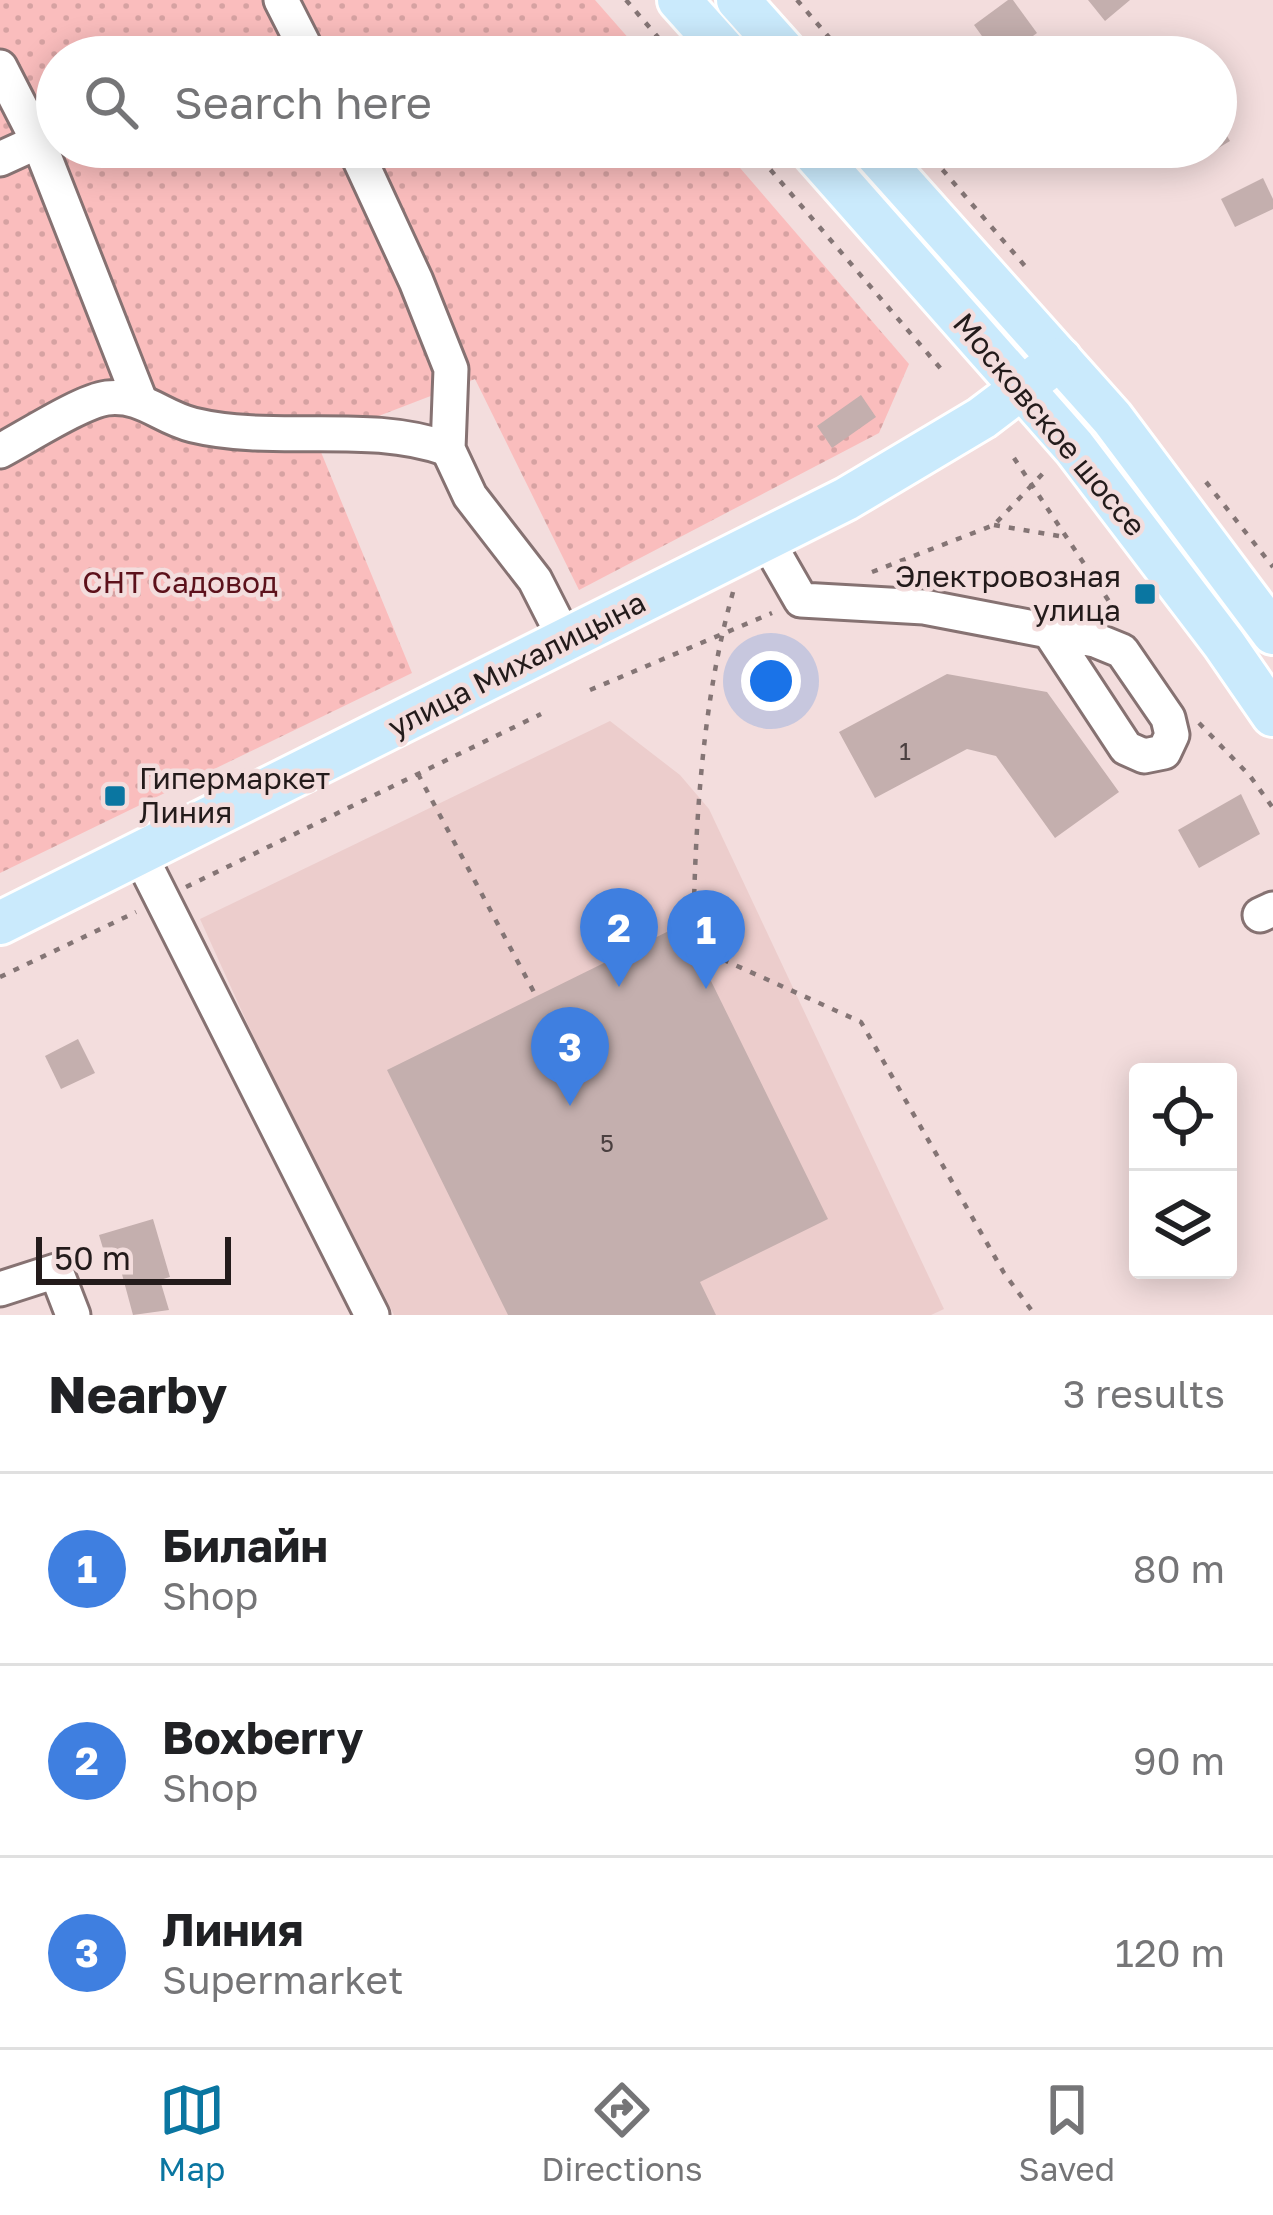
<!DOCTYPE html>
<html lang="en">
<head>
<meta charset="utf-8">
<style>
  :root { --surface:#fff; --page:#f2f2f2; --text:#202124; --muted:#757577; --line:#e0e0e0; --accent:#0a76a1 }
  body { margin:0; font-family:"Golos Text",sans-serif; background:var(--page); color:var(--text) }
  .controls { position:absolute; right:36px; bottom:36px; display:grid; overflow:hidden; border-radius:12px; box-shadow:0 6px 30px #0003 }
  .controls button { width:108px; height:108px; display:grid; place-items:center; padding:0; border:0; border-bottom:3px solid var(--line); background:var(--surface); color:var(--text); font:60px sans-serif }
  .scale { position:absolute; left:36px; bottom:30px; width:195px; box-sizing:border-box; padding-left:12px; border:6px solid #231b1b; border-top:0; font-size:33px; line-height:42px; white-space:nowrap; color:#231b1b; -webkit-text-stroke:9px #f3dddd; paint-order:stroke }
  .you { position:absolute; left:771px; top:681px; width:42px; height:42px; margin:-30px; border:9px solid #fff; border-radius:50%; background:#1a73e8; box-shadow:0 0 0 18px #1a73e833 }
  .badge { display:grid; place-items:center; width:78px; height:78px; border-radius:50%; background:var(--accent); color:#fff; font-size:39px; font-weight:700 }
  .pin { position:absolute; translate:-50% -99px; filter:drop-shadow(0 3px 6px #0008) }
  .pin::after { content:''; position:absolute; top:63px; width:42px; height:36px; background:inherit; clip-path:polygon(0 0,100% 0,50% 100%) }
  .list { margin:0; padding:0; list-style:none }
  h2 { display:flex; justify-content:space-between; align-items:center; height:156px; margin:0; padding:0 48px; font-size:51px }
  h2 small { font-size:39px; font-weight:400; color:var(--muted) }
  .list li { display:grid; grid-template-columns:78px 1fr auto; gap:36px; align-items:center; box-sizing:border-box; height:192px; padding:0 48px; border-top:3px solid var(--line) }
  .list b { display:block; font-size:45px; white-space:nowrap }
  .list p { margin:0; font-size:39px; white-space:nowrap; color:var(--muted) }
  .list em { font-size:39px; font-style:normal; color:var(--muted) }
  .icon { flex:none; width:66px; height:66px; fill:none; stroke:currentColor; stroke-width:2; stroke-linecap:round; stroke-linejoin:round }
  .map { position:relative; flex:none; width:1273px; height:1315px; overflow:hidden }
  .search { position:absolute; background:var(--surface); box-shadow:0 6px 30px #0003; left:36px; right:36px; top:36px; height:132px; display:flex; align-items:center; gap:30px; box-sizing:border-box; padding:0 42px; border-radius:66px; color:var(--muted); font-size:45px }
  .sheet { height:732px; background:var(--surface) }
  nav { display:flex; justify-content:space-around; align-items:center; box-sizing:border-box; height:168px; border-top:3px solid var(--line); background:var(--surface); font-size:33px; color:var(--muted) }
  nav a { display:grid; justify-items:center; gap:6px }
  nav .on { color:var(--accent) }
  .map>svg:first-child { display:block }
  .built { fill:#eccdcc }
  .garden { fill:url(#garden-dots) }
  .building { fill:#c4afae }
  .lines { fill:none; stroke-linecap:round; stroke-linejoin:round }
  .minor-casing { stroke:#867272; stroke-width:39 }
  .major-casing { stroke:#fff; stroke-width:48 }
  .path { stroke:#847575; stroke-width:4.5; stroke-dasharray:6 9; stroke-linecap:butt }
  .minor { stroke:#fff; stroke-width:33 }
  .major { stroke:#caeafc; stroke-width:42 }
  .poi-dot { fill:#0a76a1; stroke:#f3dddd; stroke-width:4.5 }
  .labels { text-anchor:middle; stroke-width:9; stroke-linejoin:round; paint-order:stroke }
  .number-label { font-size:24px; fill:#4b4040 }
  .street-label { font-size:30px; fill:#231b1b; stroke:#f3dddd }
  .poi-label { font-size:30px; fill:#231b1b; stroke:#f3dddd; text-anchor:end }
  .park-label { font-size:30px; fill:#5c111b; stroke:#f3dddd }
</style>
</head>
<body>
<div class="map">
<svg width="1273" height="1315" viewBox="0 0 1273 1315">
  <defs>
    <pattern id="garden-dots" width="8" height="8" patternUnits="userSpaceOnUse" patternTransform="scale(3)"><rect width="8" height="8" fill="#fabdbd"/><path d="M2 2h.1M6 6h.1" fill="none" stroke="#d6a2a2" stroke-width="1.8" stroke-linecap="round"/></pattern>
  </defs>
  <rect width="100%" height="100%" fill="#f3dddd"/>
  <path class="built" d="M610,721L680,775L709,809L944,1309L931,1315H394L259,1049L200,919Z"/>
  <path class="garden" d="M0,0H595L645,57H57V147H722L909,364L879,433L579,590L475,379L316,440L412,673L0,873Z"/>
  <g class="building">
    <path d="M1008,0H1013L1037,33L1005,57H997L974,25Z"/>
    <path d="M1088,0H1130L1105,21Z"/>
    <path d="M1216,118L1230,141L1190,165L1179,147H1216Z"/>
    <path d="M1263,178L1273,199V209L1235,227L1221,199Z"/>
    <path d="M861,395L876,417L832,448L817,426Z"/>
    <path d="M947,674L1047,692L1119,792L1055,838L996,756L967,749L875,798L839,732Z"/>
    <path d="M1241,794L1260,834L1199,868L1178,830Z"/>
    <path d="M683,924L828,1219L700,1282L716,1315H508L387,1070Z"/>
    <path d="M78,1039L95,1073L61,1089L45,1056Z"/>
    <path d="M153,1219L170,1277L160,1280L169,1310L133,1315L116,1252L105,1255L99,1235Z"/>
  </g>
  <g class="lines">
    <defs>
      <g id="minor">
        <path d="M281,0L310,57"/>
        <path d="M0,67L39,143L139,398"/>
        <path d="M354,147L416,281L451,369L448,449L470,496L535,580L566,641"/>
        <path d="M0,159L57,133"/>
        <path d="M0,451C25,438 82,401 107,398C143,394 160,417 193,425C276,445 368,420 448,449"/>
        <path d="M766,539L801,600L924,607L1049,631L1126,748L1144,756L1164,752L1172,735L1168,718L1122,651L1095,640L1049,631"/>
        <path d="M140,855L372,1315"/>
        <path d="M1260,915L1273,909"/>
        <path d="M0,1289L56,1271L73,1315"/>
      </g>
      <g id="major">
        <path d="M679,0L730,57"/>
        <path d="M738,0L789,57"/>
        <path d="M809,147L1074,447L1224,644L1273,715"/>
        <path d="M870,147L1112,418L1273,633"/>
        <path d="M0,923L846,499L982,418L1060,359"/>
      </g>
    </defs>
    <use href="#minor" class="minor-casing"/>
    <use href="#major" class="major-casing"/>
    <g class="path">
      <path d="M626,0L675,57"/>
      <path d="M797,0L846,57"/>
      <path d="M751,147L941,369"/>
      <path d="M923,147L1025,266"/>
      <path d="M1014,458L1120,618"/>
      <path d="M1206,482L1273,567"/>
      <path d="M994,525L1059,536"/>
      <path d="M872,572L994,525L1048,468"/>
      <path d="M733,592C701,706 695,828 693,946L861,1022L1004,1273L1035,1315"/>
      <path d="M590,690L772,613"/>
      <path d="M1199,723L1250,776L1273,808"/>
      <path d="M418,774L536,996"/>
      <path d="M186,887L541,714"/>
      <path d="M0,977L136,912"/>
    </g>
    <use href="#minor" class="minor"/>
    <use href="#major" class="major"/>
  </g>
  <g class="poi-dot">
    <rect x="1133" y="582" width="24" height="24" rx="6"/>
    <rect x="103" y="784" width="24" height="24" rx="6"/>
  </g>
  <g class="labels">
    <g class="number-label">
      <text x="905" y="760">1</text>
      <text x="607" y="1152">5</text>
    </g>
    <g class="street-label">
      <text transform="translate(1049 425) rotate(50)" y="10">Московское шоссе</text>
      <text transform="translate(517 665) rotate(-27)" y="10">улица Михалицына</text>
    </g>
    <g class="poi-label">
      <text x="1121" y="587">Электровозная<tspan x="1121" dy="34">улица</tspan></text>
      <text x="139" y="789" text-anchor="start">Гипермаркет<tspan x="139" dy="34">Линия</tspan></text>
    </g>
    <g class="park-label">
      <text x="180" y="593">СНТ Садовод</text>
    </g>
  </g>
</svg>
<div class="controls">
<button><svg class="icon" aria-label="locate" viewBox="0 0 24 24"><circle cx="12" cy="12" r="6"/><path d="M12 2v4M12 18v4M2 12h4M18 12h4"/></svg></button>
<button><svg class="icon" aria-label="layers" viewBox="0 0 24 24"><path d="M12 4l9 5-9 5-9-5zM3 14l9 5 9-5"/></svg></button>
</div>
<div class="scale">50 m</div>
<div class="you"></div>
<div class="pin badge" style="left:706px;top:989px;background:#3f7fe0">1</div>
<div class="pin badge" style="left:619px;top:987px;background:#3f7fe0">2</div>
<div class="pin badge" style="left:570px;top:1106px;background:#3f7fe0">3</div>
<div class="search"><svg class="icon" aria-label="search" viewBox="0 0 24 24"><circle cx="10" cy="10" r="6"/><path d="M15 15l6 6"/></svg>Search here</div>
</div>
<section class="sheet">
<h2>Nearby<small>3 results</small></h2>
<ul class="list">
<li><span class="badge" style="background:#3f7fe0">1</span><div><b>Билайн</b><p>Shop</p></div><em>80 m</em></li>
<li><span class="badge" style="background:#3f7fe0">2</span><div><b>Boxberry</b><p>Shop</p></div><em>90 m</em></li>
<li><span class="badge" style="background:#3f7fe0">3</span><div><b>Линия</b><p>Supermarket</p></div><em>120 m</em></li>
</ul>
</section>
<nav>
<a class="on"><svg class="icon" aria-label="map" viewBox="0 0 24 24"><path d="M3 6l6-2 6 2 6-2v14l-6 2-6-2-6 2zM9 4v14M15 6v14"/></svg>Map</a>
<a><svg class="icon" aria-label="directions" viewBox="0 0 24 24"><path d="M12 3l9 9-9 9-9-9zM9 14v-3h6M13 9l2 2-2 2"/></svg>Directions</a>
<a><svg class="icon" aria-label="saved" viewBox="0 0 24 24"><path d="M7 4h10v16l-5-4-5 4z"/></svg>Saved</a>
</nav>
</body>
</html>
